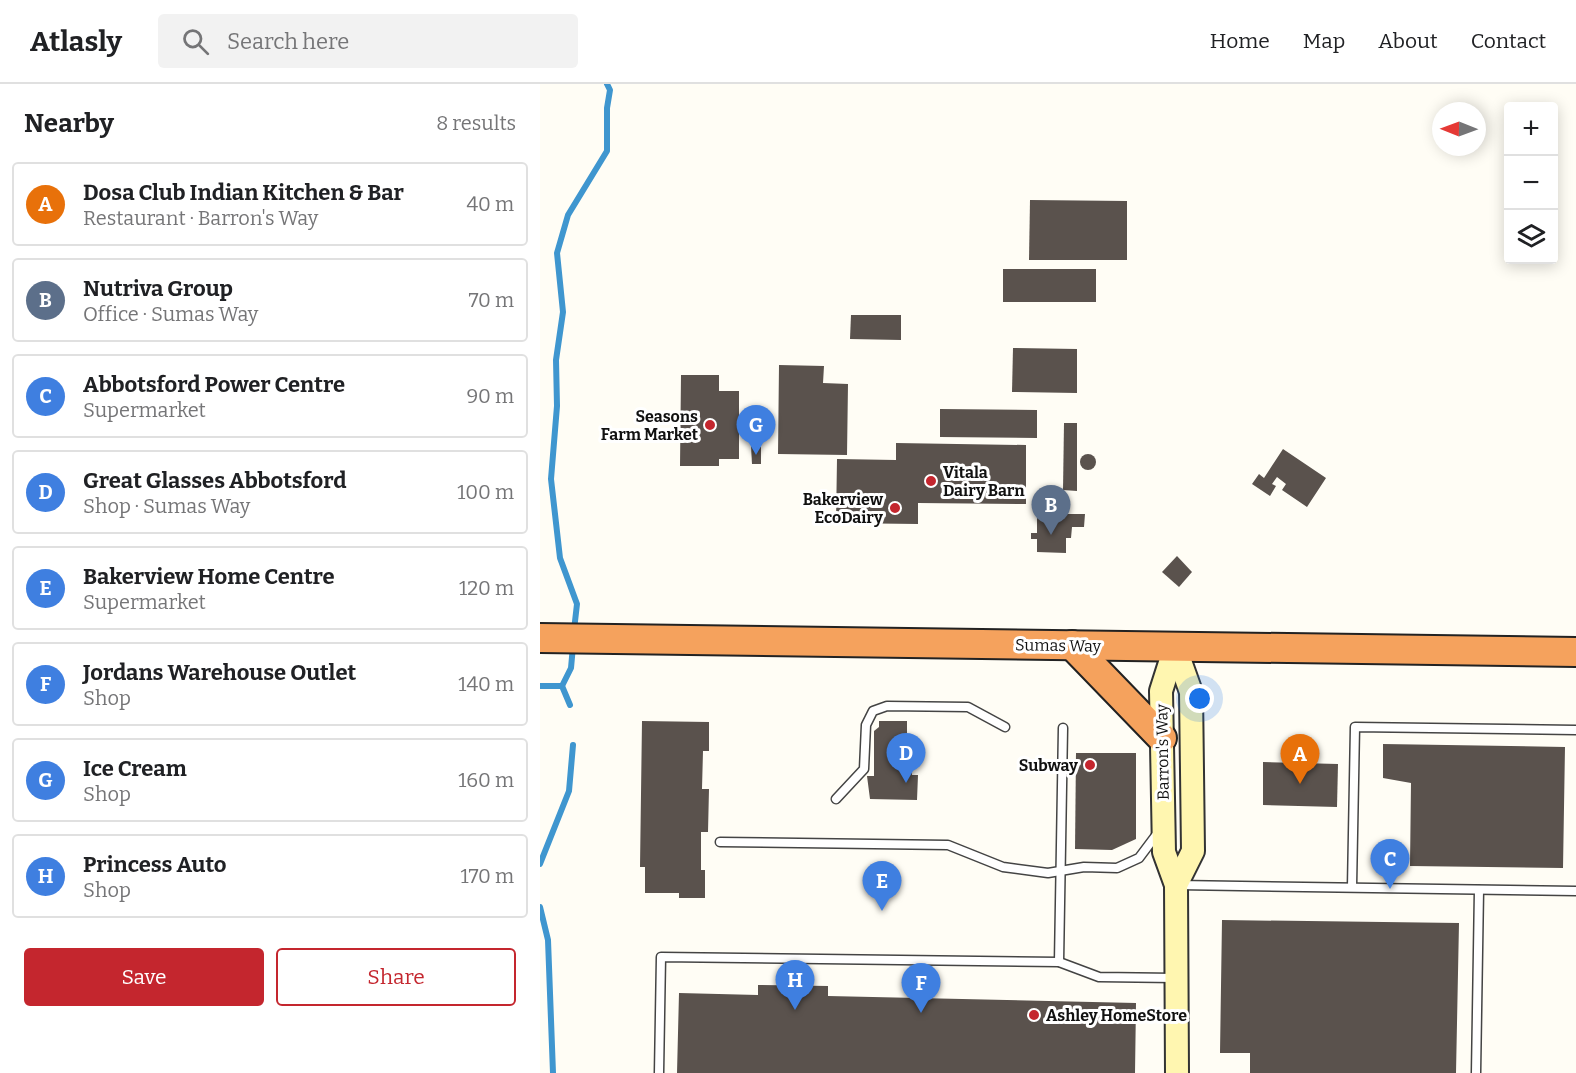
<!DOCTYPE html>
<html lang="en">
<head>
<meta charset="utf-8">
<style>
  :root { --surface:#fff; --page:#f2f2f2; --text:#202124; --muted:#757577; --line:#e0e0e0; --accent:#c4262e }
  body { margin:0; font-family:Bitter,serif; background:var(--page); color:var(--text) }
  .controls { position:absolute; right:18px; top:18px; display:grid; overflow:hidden; border-radius:6px; box-shadow:0 3px 15px #0003 }
  .controls button { width:54px; height:54px; display:grid; place-items:center; padding:0; border:0; border-bottom:2px solid var(--line); background:var(--surface); color:var(--text); font:30px sans-serif }
  .compass { position:absolute; left:892px; top:18px; width:54px; height:54px; border-radius:50%; background:var(--surface); box-shadow:0 3px 15px #0003; rotate:271deg }
  .you { position:absolute; left:660px; top:615px; width:21px; height:21px; margin:-15px; border:4px solid #fff; border-radius:50%; background:#1a73e8; box-shadow:0 0 0 9px #1a73e833 }
  .badge { display:grid; place-items:center; width:39px; height:39px; border-radius:50%; background:var(--accent); color:#fff; font-size:20px; font-weight:700 }
  .pin { position:absolute; translate:-50% -50px; filter:drop-shadow(0 2px 3px #0008) }
  .pin::after { content:''; position:absolute; top:32px; width:21px; height:18px; background:inherit; clip-path:polygon(0 0,100% 0,50% 100%) }
  .list { margin:0; padding:0; list-style:none }
  h2 { display:flex; justify-content:space-between; align-items:center; height:78px; margin:0; padding:0 24px; font-size:26px }
  h2 small { font-size:20px; font-weight:400; color:var(--muted) }
  .list li { display:grid; grid-template-columns:39px 1fr auto; gap:18px; align-items:center; box-sizing:border-box; height:84px; margin:0 12px 12px; padding:0 12px; border:2px solid var(--line); border-radius:6px }
  .list b { display:block; font-size:22px; white-space:nowrap }
  .list p { margin:0; font-size:20px; white-space:nowrap; color:var(--muted) }
  .list em { font-size:20px; font-style:normal; color:var(--muted) }
  .actions { display:flex; gap:12px; padding:18px 24px }
  .actions a { flex:1; padding:14px 0; border:2px solid var(--accent); border-radius:6px; text-align:center; font-size:21px; color:var(--accent) }
  .actions .main { background:var(--accent); color:#fff }
  .icon { flex:none; width:33px; height:33px; fill:none; stroke:currentColor; stroke-width:2; stroke-linecap:round; stroke-linejoin:round }
  .map { position:relative; flex:none; width:1036px; height:989px; overflow:hidden }
  header { display:flex; align-items:center; gap:36px; box-sizing:border-box; height:84px; padding:0 30px; background:var(--surface); border-bottom:2px solid var(--line) }
  header strong { font-size:28px }
  nav { display:flex; gap:33px; margin-inline-start:auto; font-size:21px }
  .search { width:420px; height:54px; background:var(--page); display:flex; align-items:center; gap:15px; box-sizing:border-box; padding:0 21px; border-radius:6px; color:var(--muted); font-size:22px }
  main { display:flex }
  aside { flex:1; background:var(--surface) }
  .map>svg:first-child { display:block }
  .lines { fill:none; stroke-linecap:round; stroke-linejoin:round }
  .stream { stroke:#3f96cf; stroke-width:6 }
  .building { fill:#5a524d }
  .lane-casing { stroke:#444; stroke-width:11 }
  .secondary-casing { stroke:#333; stroke-width:26 }
  .highway-casing { stroke:#222; stroke-width:32 }
  .lane { stroke:#fff; stroke-width:8 }
  .secondary { stroke:#fff6b0; stroke-width:22 }
  .highway { stroke:#f5a25d; stroke-width:28 }
  .poi-dot { fill:#c4262e; stroke:#fff; stroke-width:2 }
  .labels { text-anchor:middle; stroke-width:6; stroke-linejoin:round; paint-order:stroke }
  .poi-label { font-size:16px; font-weight:bold; fill:#111; stroke:#fff; text-anchor:end }
  .street-label { font-size:16px; fill:#111; stroke:#fff }
</style>
</head>
<body>
<header>
<strong>Atlasly</strong>
<div class="search"><svg class="icon" aria-label="search" viewBox="0 0 24 24"><circle cx="10" cy="10" r="6"/><path d="M15 15l6 6"/></svg>Search here</div>
<nav><a>Home</a><a>Map</a><a>About</a><a>Contact</a></nav>
</header>
<main>
<aside>
<h2>Nearby<small>8 results</small></h2>
<ul class="list">
<li><span class="badge" style="background:#e8710a">A</span><div><b>Dosa Club Indian Kitchen &amp; Bar</b><p>Restaurant · Barron's Way</p></div><em>40 m</em></li>
<li><span class="badge" style="background:#5c6f8a">B</span><div><b>Nutriva Group</b><p>Office · Sumas Way</p></div><em>70 m</em></li>
<li><span class="badge" style="background:#3f7fe0">C</span><div><b>Abbotsford Power Centre</b><p>Supermarket</p></div><em>90 m</em></li>
<li><span class="badge" style="background:#3f7fe0">D</span><div><b>Great Glasses Abbotsford</b><p>Shop · Sumas Way</p></div><em>100 m</em></li>
<li><span class="badge" style="background:#3f7fe0">E</span><div><b>Bakerview Home Centre</b><p>Supermarket</p></div><em>120 m</em></li>
<li><span class="badge" style="background:#3f7fe0">F</span><div><b>Jordans Warehouse Outlet</b><p>Shop</p></div><em>140 m</em></li>
<li><span class="badge" style="background:#3f7fe0">G</span><div><b>Ice Cream</b><p>Shop</p></div><em>160 m</em></li>
<li><span class="badge" style="background:#3f7fe0">H</span><div><b>Princess Auto</b><p>Shop</p></div><em>170 m</em></li>
</ul>
<div class="actions"><a class="main">Save</a><a>Share</a></div>
</aside>
<div class="map">
<svg width="1036" height="989" viewBox="0 0 1036 989">
  <rect width="100%" height="100%" fill="#fffdf5"/>
  <g class="lines">
    <g class="stream">
      <path d="M34,546L37,520L20,474L11,395L17,322L16,276L23,228L17,169L28,131L67,67V24L70,6L67,0"/>
      <path d="M0,602H22"/>
      <path d="M22,602L31,584L33,562"/>
      <path d="M22,602L30,621"/>
      <path d="M0,780L29,707L33,661"/>
      <path d="M0,823L8,856L13,989"/>
    </g>
  </g>
  <g class="building">
    <path d="M490,116L587,117V176H489Z"/>
    <rect x="463" y="185" width="93" height="33"/>
    <path d="M311,231H361V256L310,255Z"/>
    <path d="M473,264L537,265V309L472,308Z"/>
    <path d="M239,281L284,282L283,299L308,300L307,371L238,370Z"/>
    <path d="M141,291H179V307H199V375H179V382H140Z"/>
    <path d="M400,325L497,326V354L400,353Z"/>
    <path d="M524,339H537V407L523,406Z"/>
    <path d="M356,359L486,361V420L378,419V440L296,439L297,375L356,376Z"/>
    <path d="M211,362L221,363V380H212Z"/>
    <path d="M743,365L786,394L767,423L742,406L746,400L737,393L732,400L736,402L730,412L712,400L719,390L724,394Z"/>
    <circle cx="548" cy="378" r="8"/>
    <path d="M497,430H545L544,443H532L531,454H526V469L497,468V455H491V449H497Z"/>
    <path d="M637,472L652,488L639,503L622,488Z"/>
    <path d="M102,637L169,638V667H163L162,705H169L168,748H161V786H165V814H139V809H105V783H100Z"/>
    <path d="M339,637H367V662L372,661V691H378L377,716L330,715L327,692H334V647L339,643Z"/>
    <path d="M843,660L1025,663L1023,784L870,782L871,699L843,694Z"/>
    <path d="M536,669H596V755L572,766L535,765Z"/>
    <path d="M723,678L798,680L797,723L723,721Z"/>
    <path d="M682,836L919,839L916,989H710V969H680Z"/>
    <path d="M218,901L288,902V912L596,919L595,989H137L139,909L218,911Z"/>
  </g>
  <g class="lines">
    <defs>
      <g id="lane">
        <path d="M296,715L324,685L326,641L333,627L347,622L428,623L465,643"/>
        <path d="M180,758L408,761L463,783L508,789L544,783L577,784L599,774L617,750"/>
        <path d="M638,801L1036,807"/>
        <path d="M812,803L815,643L1036,646"/>
        <path d="M519,878L523,644"/>
        <path d="M119,989L121,873L519,878L559,893L635,894"/>
        <path d="M936,989L939,806"/>
      </g>
      <g id="secondary">
        <path d="M635,563L621,607L624,768L636,801L637,989"/>
        <path d="M635,563L651,608L653,767L636,801"/>
      </g>
      <g id="highway">
        <path d="M0,554L1036,568"/>
        <path d="M532,561L622,654"/>
      </g>
    </defs>
    <use href="#lane" class="lane-casing"/>
    <use href="#secondary" class="secondary-casing"/>
    <use href="#highway" class="highway-casing"/>
    <use href="#lane" class="lane"/>
    <use href="#secondary" class="secondary"/>
    <use href="#highway" class="highway"/>
  </g>
  <g class="poi-dot">
    <circle cx="170" cy="341" r="6"/>
    <circle cx="391" cy="397" r="6"/>
    <circle cx="355" cy="424" r="6"/>
    <circle cx="550" cy="681" r="6"/>
    <circle cx="494" cy="931" r="6"/>
  </g>
  <g class="labels">
    <g class="poi-label">
      <text x="158" y="338">Seasons<tspan x="158" dy="18">Farm Market</tspan></text>
      <text x="403" y="394" text-anchor="start">Vitala<tspan x="403" dy="18">Dairy Barn</tspan></text>
      <text x="343" y="421">Bakerview<tspan x="343" dy="18">EcoDairy</tspan></text>
      <text x="538" y="687">Subway</text>
      <text x="506" y="937" text-anchor="start">Ashley HomeStore</text>
    </g>
    <g class="street-label">
      <text transform="translate(518 561) rotate(1)" y="6">Sumas Way</text>
      <text transform="translate(622 668) rotate(-91)" y="6">Barron's Way</text>
    </g>
  </g>
</svg>
<div class="controls">
<button>+</button>
<button>−</button>
<button><svg class="icon" aria-label="layers" viewBox="0 0 24 24"><path d="M12 4l9 5-9 5-9-5zM3 14l9 5 9-5"/></svg></button>
</div>
<svg class="compass" viewBox="-18 -18 36 36"><path d="M0-13l5 13h-10z" fill="#e53935"/><path d="M0 13l5-13h-10z" fill="#757577"/></svg>
<div class="you"></div>
<div class="pin badge" style="left:760px;top:700px;background:#e8710a">A</div>
<div class="pin badge" style="left:511px;top:451px;background:#5c6f8a">B</div>
<div class="pin badge" style="left:850px;top:805px;background:#3f7fe0">C</div>
<div class="pin badge" style="left:366px;top:699px;background:#3f7fe0">D</div>
<div class="pin badge" style="left:342px;top:827px;background:#3f7fe0">E</div>
<div class="pin badge" style="left:381px;top:929px;background:#3f7fe0">F</div>
<div class="pin badge" style="left:216px;top:371px;background:#3f7fe0">G</div>
<div class="pin badge" style="left:255px;top:926px;background:#3f7fe0">H</div>
</div>
</main>
</body>
</html>
